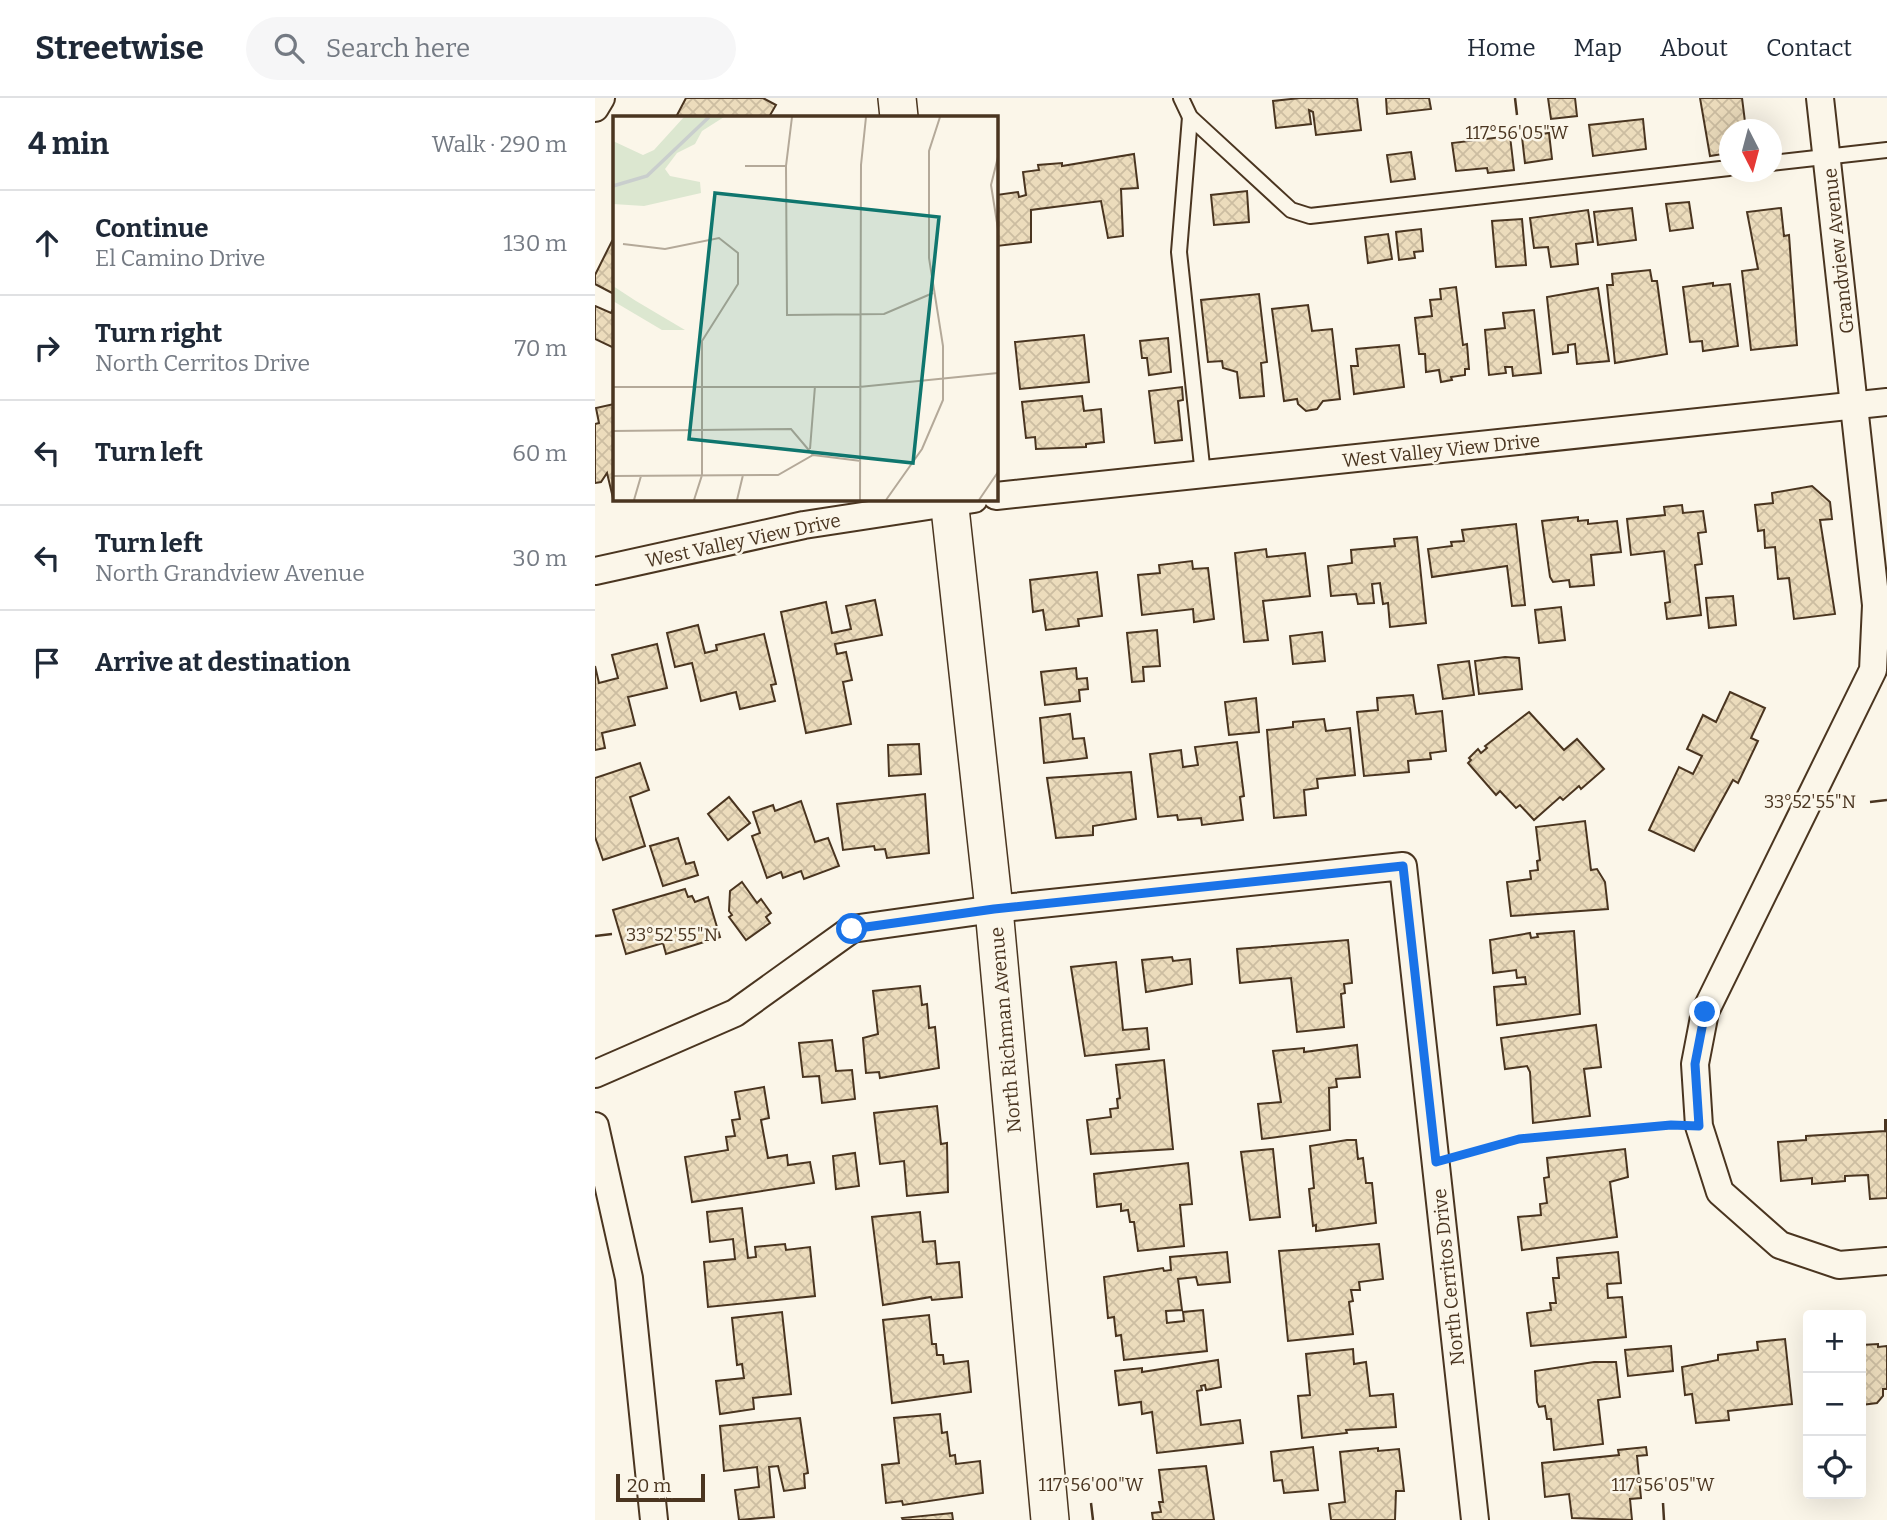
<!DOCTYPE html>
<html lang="en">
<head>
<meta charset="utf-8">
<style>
  :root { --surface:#fff; --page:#f6f6f7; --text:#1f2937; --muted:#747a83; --line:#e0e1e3 }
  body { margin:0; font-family:Bitter,serif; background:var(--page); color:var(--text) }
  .controls { position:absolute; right:21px; bottom:21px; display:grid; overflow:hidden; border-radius:7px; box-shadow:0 7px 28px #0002 }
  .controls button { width:63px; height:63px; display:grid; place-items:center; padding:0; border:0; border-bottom:2px solid var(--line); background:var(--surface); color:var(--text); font:35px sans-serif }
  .compass { position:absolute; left:1124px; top:21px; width:63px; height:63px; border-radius:50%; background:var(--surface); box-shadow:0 7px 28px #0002; rotate:174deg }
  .scale { position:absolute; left:21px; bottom:18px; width:89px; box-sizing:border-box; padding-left:7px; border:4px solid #4a3520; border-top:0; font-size:19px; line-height:24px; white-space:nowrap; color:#4a3520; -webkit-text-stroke:5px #fbf6e9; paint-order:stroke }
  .stop { position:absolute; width:21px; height:21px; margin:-16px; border:5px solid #1a73e8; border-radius:50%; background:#fff }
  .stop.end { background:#1a73e8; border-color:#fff; box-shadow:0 2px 7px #0008 }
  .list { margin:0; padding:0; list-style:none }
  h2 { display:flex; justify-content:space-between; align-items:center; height:91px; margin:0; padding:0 28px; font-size:30px }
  h2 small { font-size:23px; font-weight:400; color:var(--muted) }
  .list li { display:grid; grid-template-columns:46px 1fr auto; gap:21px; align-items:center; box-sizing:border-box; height:105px; padding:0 28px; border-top:2px solid var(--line) }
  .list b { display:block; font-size:26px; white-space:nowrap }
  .list p { margin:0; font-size:23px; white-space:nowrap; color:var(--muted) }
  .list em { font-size:23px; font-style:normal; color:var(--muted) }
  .icon { flex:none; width:38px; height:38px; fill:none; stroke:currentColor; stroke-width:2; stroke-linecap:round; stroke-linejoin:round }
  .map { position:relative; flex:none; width:1292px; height:1422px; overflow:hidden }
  header { display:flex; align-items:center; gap:42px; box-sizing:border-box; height:98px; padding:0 35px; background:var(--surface); border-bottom:2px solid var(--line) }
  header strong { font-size:33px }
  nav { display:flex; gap:38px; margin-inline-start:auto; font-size:24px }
  .search { width:490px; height:63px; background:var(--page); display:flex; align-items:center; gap:18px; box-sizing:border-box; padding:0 24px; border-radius:38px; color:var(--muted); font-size:26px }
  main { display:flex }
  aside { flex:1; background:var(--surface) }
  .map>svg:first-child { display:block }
  .building { fill:url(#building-cross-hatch); stroke:#4a3520; stroke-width:2 }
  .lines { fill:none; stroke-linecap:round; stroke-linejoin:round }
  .lane-casing { stroke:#4a3520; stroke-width:18 }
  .street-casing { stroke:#4a3520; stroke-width:30 }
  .secondary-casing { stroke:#4a3520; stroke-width:40 }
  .path { stroke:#7f6f5c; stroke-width:4.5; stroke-dasharray:5 3.5; stroke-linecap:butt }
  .lane { stroke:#fbf6e9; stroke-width:14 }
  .street { stroke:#fbf6e9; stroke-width:26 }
  .secondary { stroke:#fbf6e9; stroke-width:37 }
  .route { stroke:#1a73e8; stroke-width:9 }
  .ticks { fill:none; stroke:#4a3520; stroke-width:2.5 }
  .labels { text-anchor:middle; stroke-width:5; stroke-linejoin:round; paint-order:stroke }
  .street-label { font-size:19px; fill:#4a3520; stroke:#fbf6e9 }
  .inset-river { fill:none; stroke:#c9cecd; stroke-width:3.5 }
  .inset-road { fill:none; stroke:#b4a999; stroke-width:2 }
  .view { fill:#0f766e; fill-opacity:0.15; stroke:#0f766e; stroke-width:3.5 }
  .inset-edge { fill:none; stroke:#4a3520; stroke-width:3.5 }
  .ticks-label { font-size:18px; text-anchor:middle; fill:#4a3520; stroke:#fbf6e9; stroke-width:5; stroke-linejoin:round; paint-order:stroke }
</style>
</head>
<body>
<header>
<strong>Streetwise</strong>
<div class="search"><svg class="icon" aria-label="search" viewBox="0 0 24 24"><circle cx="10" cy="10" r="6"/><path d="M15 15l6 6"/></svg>Search here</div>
<nav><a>Home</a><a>Map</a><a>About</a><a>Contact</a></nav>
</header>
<main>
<aside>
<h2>4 min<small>Walk · 290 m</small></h2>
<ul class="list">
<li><svg class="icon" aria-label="ahead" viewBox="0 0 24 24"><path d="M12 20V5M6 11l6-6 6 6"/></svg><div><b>Continue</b><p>El Camino Drive</p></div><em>130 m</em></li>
<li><svg class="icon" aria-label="right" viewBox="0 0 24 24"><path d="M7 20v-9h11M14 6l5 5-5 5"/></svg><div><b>Turn right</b><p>North Cerritos Drive</p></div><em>70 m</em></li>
<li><svg class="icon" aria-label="left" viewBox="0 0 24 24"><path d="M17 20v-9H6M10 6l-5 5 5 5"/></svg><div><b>Turn left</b></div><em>60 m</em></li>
<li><svg class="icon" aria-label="left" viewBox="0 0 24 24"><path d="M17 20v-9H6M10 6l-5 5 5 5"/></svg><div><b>Turn left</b><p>North Grandview Avenue</p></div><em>30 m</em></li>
<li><svg class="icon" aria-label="arrive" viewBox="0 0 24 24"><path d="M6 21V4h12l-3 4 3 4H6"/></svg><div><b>Arrive at destination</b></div></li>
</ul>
</aside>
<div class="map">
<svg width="1292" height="1422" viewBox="0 0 1292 1422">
  <defs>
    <pattern id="building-cross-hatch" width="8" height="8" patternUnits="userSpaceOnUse" patternTransform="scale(1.75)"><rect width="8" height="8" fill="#ecdcbc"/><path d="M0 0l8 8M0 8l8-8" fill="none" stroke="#ccbda1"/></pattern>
  </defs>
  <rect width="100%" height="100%" fill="#fbf6e9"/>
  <g class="building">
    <path d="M91,0H168L181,7L174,19H81Z"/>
    <path d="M705,0H762L766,32L721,37L718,14L714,12L716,26L681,30L678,3Z"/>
    <path d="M791,0H834L836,11L792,16Z"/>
    <path d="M953,0H980L982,18L956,21Z"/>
    <path d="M1105,0H1147L1150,24L1144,25V32H1134V55L1115,58Z"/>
    <path d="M1048,21L1051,51L998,58L994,27Z"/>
    <path d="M954,35L957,61L930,65L927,39Z"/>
    <path d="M915,38L919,72L893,75L892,70L861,73L857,45Z"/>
    <path d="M816,54L820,81L796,84L792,57Z"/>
    <path d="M539,56L543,90L526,91L528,138L513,140L506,103L436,112V144L402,148L401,97L423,94L424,99L431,97L428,74L444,72L443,67L467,65V68Z"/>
    <path d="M652,93L654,124L619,127L616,97Z"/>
    <path d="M1094,104L1098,130L1075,133L1071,106Z"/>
    <path d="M1037,110L1041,142L1003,147L999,114Z"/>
    <path d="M1186,110L1189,138L1194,137L1202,247L1156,252L1147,173L1163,171L1152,114Z"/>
    <path d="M993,112L998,144L981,146L983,166L956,169L953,149L939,150L935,120Z"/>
    <path d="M927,121L931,167L901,169L897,123Z"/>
    <path d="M826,131L828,153L819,154L820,160L804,162L801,134Z"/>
    <path d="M793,136L797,161L773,165L770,139Z"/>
    <path d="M17,143L19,144V196L0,186V177Z"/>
    <path d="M1055,172L1057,183H1062L1072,256L1020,265L1012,187H1018L1017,176Z"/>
    <path d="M1118,185V188L1135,186L1143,248L1108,253L1107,243L1095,244L1088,189Z"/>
    <path d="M861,189L868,247L872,246L874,271H870V277L856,279L857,282L846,284L844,272L831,274L830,256H824L820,220L837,218L835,202L846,201L845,191Z"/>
    <path d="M1003,190L1014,263L982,266L980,246L973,247V254L958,256L952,199Z"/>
    <path d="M664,196L672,264L666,265L669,298L645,300L642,274L628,270L627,263L613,264L606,202Z"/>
    <path d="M713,207L717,233L737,231L745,301L728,303L722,311L711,313L703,306L702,301L689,303L677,211Z"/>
    <path d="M0,208L16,215L19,209V250L0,241Z"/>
    <path d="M939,212L946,275L918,278L917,269H910L911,275L894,277L890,232L910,230L908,215Z"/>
    <path d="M489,237L494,284L425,291L420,244Z"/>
    <path d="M573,240L576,274L554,277L552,260H547L545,243Z"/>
    <path d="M804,247L809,289L759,296L756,268H763L761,251Z"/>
    <path d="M587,289L588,302L583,303L587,342L560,345L554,293Z"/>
    <path d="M487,298L489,313L506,311L509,344L491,346V349L441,351L440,339L431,340L427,304Z"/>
    <path d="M19,306V399L18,400L12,375L6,384L0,385V326L4,325L1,310Z"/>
    <path d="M1217,388L1235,404L1237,421L1225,422L1240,516L1199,521L1194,480L1183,481L1180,449L1170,450L1169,432L1163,433L1160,407L1178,405L1177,395Z"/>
    <path d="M1087,407L1088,415L1108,413L1111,434L1103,435L1107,466L1100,467L1106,517L1072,521L1070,505L1075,504L1069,453L1036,457L1032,421L1070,417L1069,409Z"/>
    <path d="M983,419V423L993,422V426L1022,423L1026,454L996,457L999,487L975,489L974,482L958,484L955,479L947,423Z"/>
    <path d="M921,426L930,507L917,508L912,468L837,479L833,451L857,448L856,444L869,443L867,432Z"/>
    <path d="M822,439L831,525L795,529L793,505L788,506L785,485L777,486L779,505L763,506L761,496L736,498L733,468L757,465L756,452L800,448L799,441Z"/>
    <path d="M671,451L672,459L710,455L715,498L668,503L673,542L649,544L640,455Z"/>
    <path d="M597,463L598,471L613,470L619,521L599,524L598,511L547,517L543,477L565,475L564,467Z"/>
    <path d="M502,474L507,518L483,521L484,528L451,532L448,512L438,514L435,482Z"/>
    <path d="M1138,498L1141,527L1114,530L1111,500Z"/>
    <path d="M280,502L287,537L240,546L242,556L251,554L257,582L248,584L256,626L211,635L186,514L231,504L237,535L256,531L251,508Z"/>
    <path d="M966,509L970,542L944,545L940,512Z"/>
    <path d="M103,527L110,555L122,552L121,547L169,536L181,586L176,587L180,603L145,611L141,594L106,603L97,565L80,569L72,535Z"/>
    <path d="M562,532L565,568L548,569L549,583L537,584L532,535Z"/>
    <path d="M727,534L730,563L698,566L695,538Z"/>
    <path d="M62,546L72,590L33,599L40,627L7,635L10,650L0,652V568L4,585L23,580L17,557Z"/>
    <path d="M910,559L924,560L927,591L884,596L880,563Z"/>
    <path d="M874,563L879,597L848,601L843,567Z"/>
    <path d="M481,570L482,581L492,580L493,591L484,592L485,603L450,607L446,574Z"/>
    <path d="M1135,594L1170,610L1156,640L1163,643L1143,685L1138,682L1099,753L1054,732L1084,669L1098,676L1107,658L1092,651L1108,617L1121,624Z"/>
    <path d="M818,597L821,616L847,613L851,653L835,655L836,661L813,663L814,674L769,678L762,614L783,612L782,600Z"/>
    <path d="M661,600L664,634L634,637L630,604Z"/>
    <path d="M934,614L969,652L982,641L1009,671L986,691L984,688L968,702L965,699L939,722L925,707L921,710L905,693L901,697L873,665L876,662L874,660L883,651L886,655L892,650L890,648Z"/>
    <path d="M475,616L478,641L489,640L492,660L449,665L445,620Z"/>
    <path d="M729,621L731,633L755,630L760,677L722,681L723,690L709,692L711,717L679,720L672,632L698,629V624Z"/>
    <path d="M642,644L649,698L645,699L648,722L607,727L606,720L583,722L582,717L563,719L555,656L586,652L588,669L603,667L600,649Z"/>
    <path d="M324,646L326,676L294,678L293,647Z"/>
    <path d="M45,665L54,692L35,699L50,748L8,762L0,739V680Z"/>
    <path d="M536,674L541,721L498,728V737L461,740L452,680Z"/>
    <path d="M330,696L334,755L292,760L290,751L280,752L279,748L248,752L242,706Z"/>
    <path d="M134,699L155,725L133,742L113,716Z"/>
    <path d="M206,703L220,744L233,740L244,768L209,781L206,773L188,780L186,774L172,780L157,738L165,735L158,714L178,707L180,713Z"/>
    <path d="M990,723L996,772L1002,771L1010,784L1013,811L916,818L912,784L936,781L935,773L943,772L942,763L945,762L941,729Z"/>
    <path d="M83,740L91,766L99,764L103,777L68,788L55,748Z"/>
    <path d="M147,784L162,805L166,801L176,815L171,819L175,825L151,842L134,819L137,817L134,813L135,793Z"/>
    <path d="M90,791L93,799L97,798L100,804L113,799L125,839L71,856L68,845L31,856L18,812Z"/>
    <path d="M979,833L985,916L902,927L899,889L931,886L930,879L922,880L921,872L898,875L895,842L935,835L936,840L943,839L942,836Z"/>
    <path d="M753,842L757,885L749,886L750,895L746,896L749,929L702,934L696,880L645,885L642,851Z"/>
    <path d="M577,859L578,863L595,861L597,886L551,894L547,862Z"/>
    <path d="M521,864L528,932L552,930L554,951L490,958L476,869Z"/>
    <path d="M325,888L327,907L332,906L334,930L340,929L344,970L285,980L284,974L271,975L268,940L283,936L278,893Z"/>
    <path d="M1001,927L1006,969L989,971L995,1018L938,1025L935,974L932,968L910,971L906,940Z"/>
    <path d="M237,942L241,973L257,972L260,1001L227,1005L224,978L208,979L204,945Z"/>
    <path d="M762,947L765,979L741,981L742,989L734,990L735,1032L667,1041L663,1006L686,1004L678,953L709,950V954Z"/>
    <path d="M569,962L578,1051L496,1056L492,1022L516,1019L515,1011L523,1010L522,1001L525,1000L521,967Z"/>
    <path d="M169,989L174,1020L166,1022L173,1060L192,1057L193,1067L215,1064L219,1085L97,1104L90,1059L133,1052L131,1039L140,1038L137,1022L145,1021L140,994Z"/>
    <path d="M342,1008L346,1046L352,1045L353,1094L312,1098L309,1063L285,1066L279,1015Z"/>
    <path d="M1290,1022H1292V1100L1275,1101L1273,1077L1250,1078V1083L1217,1086V1080L1186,1083L1183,1044L1211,1042V1038L1290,1033Z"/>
    <path d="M752,1042H761L763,1061L768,1060L771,1085H777L781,1125L721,1133V1127L718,1128L714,1091L719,1090L715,1048Z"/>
    <path d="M678,1051L685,1119L655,1122L646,1054Z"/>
    <path d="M1030,1051L1033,1079L1015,1084L1022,1139L927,1152L923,1119L946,1117L945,1106L952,1105L949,1080L954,1079L952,1060Z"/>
    <path d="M260,1055L264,1088L241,1091L238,1058Z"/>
    <path d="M593,1065L597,1106L585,1107L589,1148L543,1153L539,1124H535L533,1112L526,1113V1106L502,1109L499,1076Z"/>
    <path d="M147,1110L153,1160L161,1159L160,1149L190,1146L191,1152L215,1149L220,1198L113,1209L109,1164L140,1161L138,1141L115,1144L112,1114Z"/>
    <path d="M325,1114L328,1144L340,1143L342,1166L364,1164L367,1199L337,1202L336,1199L288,1207L277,1119Z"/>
    <path d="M784,1146L788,1181L764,1184L765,1192H756L758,1203L754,1204L758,1236L693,1243L684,1153Z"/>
    <path d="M632,1154L635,1184L603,1187L601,1179L583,1181L587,1212L571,1213L572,1225L589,1223L588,1214L608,1212L612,1253L529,1262L526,1237L521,1238L519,1219L513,1220L509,1179L568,1170L569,1173L576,1172L575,1159Z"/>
    <path d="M1023,1154L1026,1185L1012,1186L1013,1200L1027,1199L1031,1239L936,1248L932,1215L956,1212L955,1205H961L958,1180H964L962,1160Z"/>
    <path d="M187,1214L196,1296L158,1300L159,1311L125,1316L121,1283L149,1280L147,1266L142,1267L137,1220Z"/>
    <path d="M334,1217L337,1246H341L342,1257H348L349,1266L373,1263L376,1294L297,1305L288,1222Z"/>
    <path d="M1190,1241L1197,1306L1133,1313L1134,1322L1101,1325L1097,1296L1090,1297L1087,1269L1123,1262V1257L1163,1252L1162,1244Z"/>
    <path d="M1283,1246V1249L1292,1248V1291H1288V1298L1282,1305L1266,1307V1247Z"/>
    <path d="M1076,1248L1078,1273L1033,1278L1030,1252Z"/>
    <path d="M758,1251L759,1266L771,1264L775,1298L798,1296L801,1329L751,1332L752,1335L707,1340L703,1298L715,1297L711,1256Z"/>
    <path d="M623,1262L626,1289L611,1292L610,1287L606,1288L607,1292L602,1293L606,1327L645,1322L648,1345L562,1355L557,1314L547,1316L546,1304L524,1307L520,1273L547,1270V1274Z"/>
    <path d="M999,1264H1021L1025,1299L1003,1302L1008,1346L959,1352L956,1321H952L950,1308L944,1309L942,1304L940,1273Z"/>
    <path d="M345,1316L347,1335L352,1334L355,1358L360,1357L361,1366L385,1363L388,1395L308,1407L307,1403L291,1405L287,1367L304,1365L299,1320Z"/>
    <path d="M205,1320L213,1375L209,1376L210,1390L189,1393L183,1368L174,1369L179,1419L144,1422L140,1392L164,1389L162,1369L129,1373L125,1328Z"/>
    <path d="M718,1349L723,1392L689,1395L687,1382L679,1383L676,1354Z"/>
    <path d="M1051,1349L1052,1357L1042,1358L1046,1400L1035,1401L1037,1422L977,1420L974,1396L950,1399L947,1365L1024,1357L1023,1352Z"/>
    <path d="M783,1350V1353L804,1351L809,1393H801L800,1422H736L734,1406L750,1404L745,1354Z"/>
    <path d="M611,1368L619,1422H558L557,1415L566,1414L564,1404H568L564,1372Z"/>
    <path d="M357,1415L358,1422H308L307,1420Z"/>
  </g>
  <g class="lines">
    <defs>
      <g id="lane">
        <path d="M586,0L595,19L696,112L715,118L1134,70"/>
        <path d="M595,19L584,154L608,377"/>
        <path d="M1176,65L1292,52"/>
      </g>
      <g id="street">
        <path d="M1225,0L1281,507L1278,572L1110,914L1100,966L1104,1028L1125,1094L1185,1147L1244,1167L1292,1163"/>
        <path d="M0,10L6,0"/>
        <path d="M401,398L1292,304"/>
        <path d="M0,473L209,427L379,401"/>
        <path d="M0,976L140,915L257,831L399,811L808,768L880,1422"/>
        <path d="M0,1028L34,1180L59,1422"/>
      </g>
      <g id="secondary">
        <path d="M302,0L304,19"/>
        <path d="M354,401L399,811L455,1422"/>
      </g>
    </defs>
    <use href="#lane" class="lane-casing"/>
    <use href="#street" class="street-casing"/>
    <use href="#secondary" class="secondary-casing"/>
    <path class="path" d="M866,1058L924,1041L1078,1027"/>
    <use href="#lane" class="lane"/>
    <use href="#street" class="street"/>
    <use href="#secondary" class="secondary"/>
  </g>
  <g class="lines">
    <path class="route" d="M257,831L399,811L808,768L841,1064L924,1041L1076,1027L1104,1028L1100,966L1110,914"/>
  </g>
  <path class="ticks" d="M920,0L922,17M1275,704L1292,702M0,838L17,836M496,1405L498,1422M1068,1405L1069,1422"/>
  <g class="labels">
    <g class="street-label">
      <text transform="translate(1243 153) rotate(-96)" y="7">Grandview Avenue</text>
      <text transform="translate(846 352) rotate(-6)" y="7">West Valley View Drive</text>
      <text transform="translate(148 442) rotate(-12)" y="7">West Valley View Drive</text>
      <text transform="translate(410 932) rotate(-95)" y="7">North Richman Avenue</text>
      <text transform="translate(853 1179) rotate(-96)" y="7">North Cerritos Drive</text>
    </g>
  </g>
  <g transform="translate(18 18)">
    <rect width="385" height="385" fill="#fbf6e9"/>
    <path d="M71,1H111L89,15L82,28L64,37L52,53L57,60L87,66L88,77L31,90L0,88V25L30,39L41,34ZM0,170L23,185L72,214H49L0,185Z" fill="#dce7d0"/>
    <path class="inset-river" d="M0,70L34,60L96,1"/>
    <path class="inset-road" d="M179,1L173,50L174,199L271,198L320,177M385,41L378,69L385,113M132,50H173M10,128L52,133L106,122L125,137V168L89,225V359L81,384M0,271H246L385,257M0,315L178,313L200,339M197,333L202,270M0,360L165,359L200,339L248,345M21,384L28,360M124,384L130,359M247,384L248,49L253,1M273,384L309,333L330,284V230L316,142V35L327,1M366,384L385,356"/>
    <path class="view" d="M102,77L326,101L300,347L76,323Z"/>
    <rect width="385" height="385" class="inset-edge"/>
  </g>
  <g class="ticks-label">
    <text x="922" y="41">117°56'05"W</text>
    <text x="1215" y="710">33°52'55"N</text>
    <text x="77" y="843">33°52'55"N</text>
    <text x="496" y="1393">117°56'00"W</text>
    <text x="1068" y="1393">117°56'05"W</text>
  </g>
</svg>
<div class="controls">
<button>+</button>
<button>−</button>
<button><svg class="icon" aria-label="locate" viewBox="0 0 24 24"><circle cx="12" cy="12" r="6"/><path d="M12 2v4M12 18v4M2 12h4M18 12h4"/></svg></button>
</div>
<svg class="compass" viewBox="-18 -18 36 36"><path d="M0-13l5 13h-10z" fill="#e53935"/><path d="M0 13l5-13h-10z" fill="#747a83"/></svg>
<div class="scale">20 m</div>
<div class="stop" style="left:257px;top:831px"></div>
<div class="stop end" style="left:1110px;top:914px"></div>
</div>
</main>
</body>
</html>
